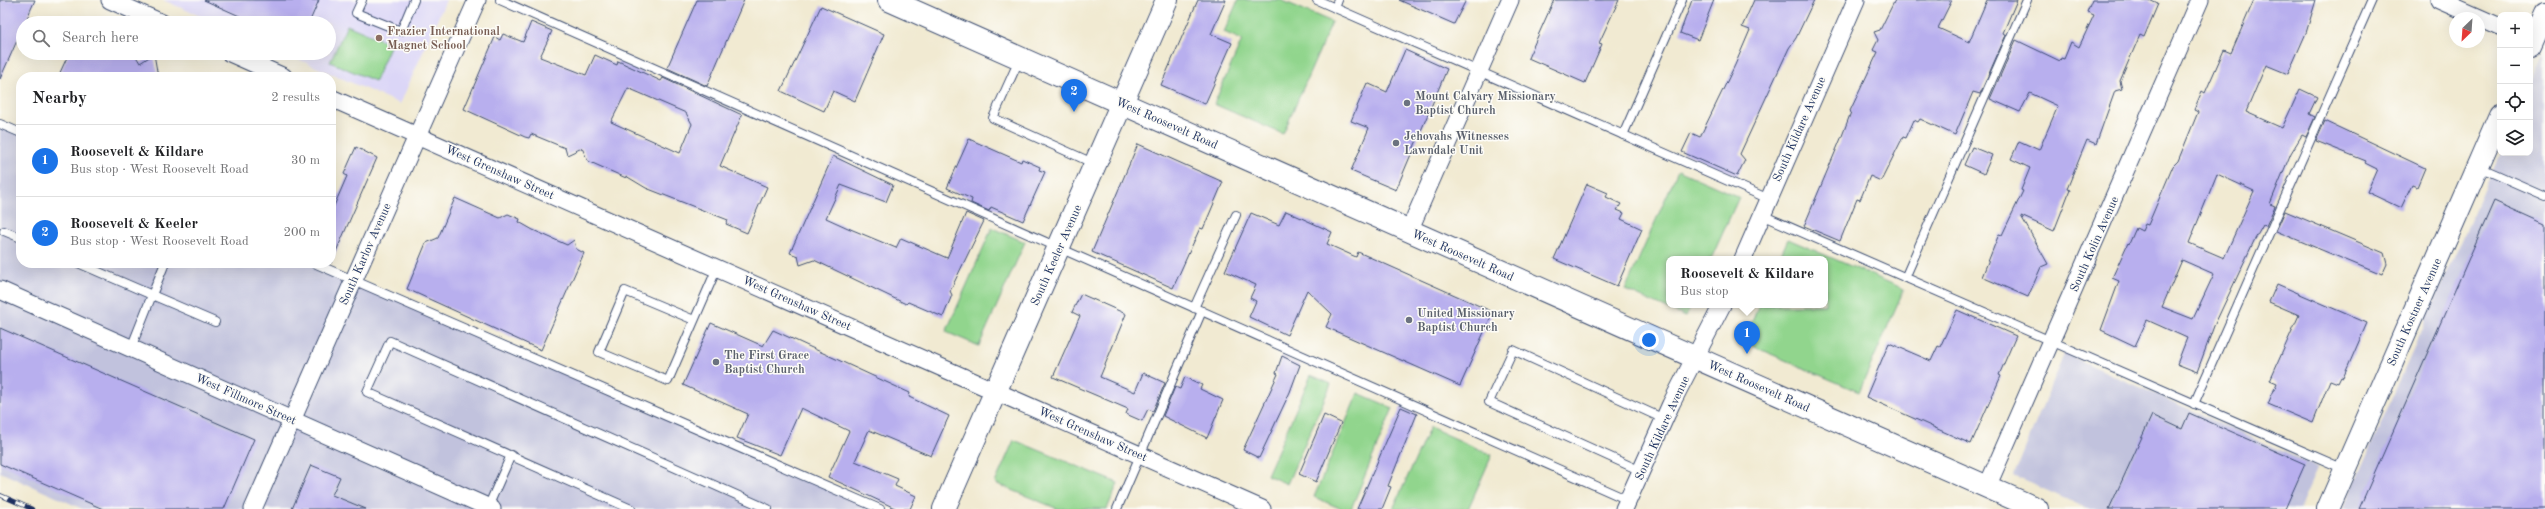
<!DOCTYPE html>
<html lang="en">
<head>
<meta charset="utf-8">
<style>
  :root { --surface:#fff; --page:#f2f2f2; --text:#202124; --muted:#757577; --line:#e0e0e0; --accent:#1a73e8 }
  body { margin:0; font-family:"Old Standard TT",serif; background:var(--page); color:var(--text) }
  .controls { position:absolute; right:12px; top:12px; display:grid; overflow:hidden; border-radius:8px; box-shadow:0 4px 16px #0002 }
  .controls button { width:36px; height:36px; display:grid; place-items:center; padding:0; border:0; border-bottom:1px solid var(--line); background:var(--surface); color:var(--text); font:20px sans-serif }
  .compass { position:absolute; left:2449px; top:12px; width:36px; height:36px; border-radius:50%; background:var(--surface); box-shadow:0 4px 16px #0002; rotate:205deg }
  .you { position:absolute; left:1649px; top:340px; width:14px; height:14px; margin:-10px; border:3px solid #fff; border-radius:50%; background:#1a73e8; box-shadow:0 0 0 6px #1a73e833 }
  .badge { display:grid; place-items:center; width:26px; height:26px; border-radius:50%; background:var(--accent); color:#fff; font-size:13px; font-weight:700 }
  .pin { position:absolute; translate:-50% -33px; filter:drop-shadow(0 1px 2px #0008) }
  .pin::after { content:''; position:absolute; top:21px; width:14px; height:12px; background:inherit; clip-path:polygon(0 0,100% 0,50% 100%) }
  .popup { position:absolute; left:1666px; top:256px; width:162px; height:52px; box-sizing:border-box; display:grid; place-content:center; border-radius:8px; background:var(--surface); filter:drop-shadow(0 1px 3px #0005); font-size:13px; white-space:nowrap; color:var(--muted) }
  .popup b { font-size:15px; color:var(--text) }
  .popup::after { content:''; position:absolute; left:50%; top:100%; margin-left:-8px; border:8px solid transparent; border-top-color:var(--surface) }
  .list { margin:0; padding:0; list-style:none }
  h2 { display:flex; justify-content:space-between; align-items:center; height:52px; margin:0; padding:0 16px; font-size:17px }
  h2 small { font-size:13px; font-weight:400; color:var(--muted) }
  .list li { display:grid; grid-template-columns:26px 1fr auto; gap:12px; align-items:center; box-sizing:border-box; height:72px; padding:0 16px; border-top:1px solid var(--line) }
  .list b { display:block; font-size:15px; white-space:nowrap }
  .list p { margin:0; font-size:13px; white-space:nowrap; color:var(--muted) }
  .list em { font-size:13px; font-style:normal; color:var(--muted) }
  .icon { flex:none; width:22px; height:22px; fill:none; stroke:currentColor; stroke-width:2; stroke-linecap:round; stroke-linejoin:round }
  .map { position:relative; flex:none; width:2545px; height:509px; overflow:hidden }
  .search { position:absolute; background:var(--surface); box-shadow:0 4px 16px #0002; left:16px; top:16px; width:320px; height:44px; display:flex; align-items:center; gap:10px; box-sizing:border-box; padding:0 14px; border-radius:22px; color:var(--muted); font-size:15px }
  .panel { position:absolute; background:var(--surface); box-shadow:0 4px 16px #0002; left:16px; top:72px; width:320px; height:196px; border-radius:16px }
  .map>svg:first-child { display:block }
  .built { fill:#dbd6f7 }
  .industrial { fill:#c1c2dd }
  .green { fill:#91d58d; stroke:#568276 }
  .building { fill:#b8afee; fill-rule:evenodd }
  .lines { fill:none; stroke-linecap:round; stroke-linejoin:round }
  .lane-casing { stroke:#3b4b6f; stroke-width:10 }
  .street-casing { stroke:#3b4b6f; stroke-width:19 }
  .secondary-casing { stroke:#3b4b6f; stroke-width:24 }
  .lane { stroke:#fff; stroke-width:8 }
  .street { stroke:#fff; stroke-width:17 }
  .secondary { stroke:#fff; stroke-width:22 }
  .rail-casing { stroke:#1b2f5e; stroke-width:4.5 }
  .rail { stroke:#fdfcf7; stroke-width:3; stroke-dasharray:9; stroke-linecap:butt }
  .education-dot { fill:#8d6e63; stroke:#fdfcf7; stroke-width:1.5 }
  .worship-dot { fill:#6b7280; stroke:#fdfcf7; stroke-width:1.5 }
  .labels { text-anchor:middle; stroke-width:3; stroke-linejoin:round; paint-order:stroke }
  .education-label { font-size:12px; font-weight:bold; fill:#785e54; stroke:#fdfcf7; text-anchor:start }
  .worship-label { font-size:12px; font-weight:bold; fill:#5b616d; stroke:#fdfcf7; text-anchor:start }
  .street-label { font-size:12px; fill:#1b2f5e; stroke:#fdfcf7 }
</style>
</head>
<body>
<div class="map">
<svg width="2545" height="509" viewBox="0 0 2545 509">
  <rect width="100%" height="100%" fill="#fdfcf7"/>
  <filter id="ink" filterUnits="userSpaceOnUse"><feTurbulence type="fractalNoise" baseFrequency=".025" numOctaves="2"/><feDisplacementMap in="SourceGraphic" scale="8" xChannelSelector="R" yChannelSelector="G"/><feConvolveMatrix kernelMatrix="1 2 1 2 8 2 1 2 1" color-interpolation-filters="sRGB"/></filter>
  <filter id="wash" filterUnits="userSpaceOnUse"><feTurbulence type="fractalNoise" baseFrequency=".012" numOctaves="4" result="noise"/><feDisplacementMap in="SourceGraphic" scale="16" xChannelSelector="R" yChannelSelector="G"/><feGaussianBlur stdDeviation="0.9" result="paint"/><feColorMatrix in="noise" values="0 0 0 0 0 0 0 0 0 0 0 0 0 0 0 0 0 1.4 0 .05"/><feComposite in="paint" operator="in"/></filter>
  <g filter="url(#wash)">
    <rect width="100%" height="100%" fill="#f1ead2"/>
    <path class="built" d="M163,0H446L400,104L284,53H329V23H216Z"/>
    <g class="industrial">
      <path d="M2545,51V509H2343L2500,153H2530V85Z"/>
      <path d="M0,124L21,133V263H314L880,509H83L0,472Z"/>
      <path d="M2064,353L2318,467L2299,509H2088L2014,476Z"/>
    </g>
    <g class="green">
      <path d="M1238,0H1281L1332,22L1283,134L1214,104L1242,40L1224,32Z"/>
      <path d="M347,25L391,44L375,81L330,62Z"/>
      <path d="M1678,170L1739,197L1711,259H1669V305H1691L1686,317L1625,290Z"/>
      <path d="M992,228L1025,242L979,346L946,332Z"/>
      <path d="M1788,239L1904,289L1859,392L1743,342L1759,305H1825V259H1779Z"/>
      <path d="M1311,375L1331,384L1287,484L1267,475Z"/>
      <path d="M1358,393L1393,408L1351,509H1342L1314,497Z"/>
      <path d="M1430,427L1492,455L1468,509H1393Z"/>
      <path d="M1014,440L1118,483L1107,509H1058L995,483Z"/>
    </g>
    <g id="blocks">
      <g class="building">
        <path d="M0,0H35L0,79Z"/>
        <path d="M204,0H319L309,23H255Z"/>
        <path d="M697,0H744L707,86L667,68Z"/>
        <path d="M1198,0H1226L1211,34L1232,43L1205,104L1161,85Z"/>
        <path d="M1399,0H1466L1454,24Z"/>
        <path d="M1554,0H1619L1599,43L1602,44L1585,83L1528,58Z"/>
        <path d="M1692,0H1714L1698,40L1680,33Z"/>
        <path d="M1754,0H1814L1796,38L1789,48L1740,154L1745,160L1737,176L1682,152L1691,133L1700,137L1735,65L1750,30L1742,27Z"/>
        <path d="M1895,0H1952L1938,28L1969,42L1987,0H2017L2003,33L2006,35L1980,94L1973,92L1955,135L1920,119L1918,122L1914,120L1906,138L1903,137L1881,181L1870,176L1860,200L1857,199L1840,241L1804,226L1842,136L1851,112L1850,111L1878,52L1873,50L1878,40L1874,32L1880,30Z"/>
        <path d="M2092,0H2149L2158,4L2144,37L2140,35L2120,81L2122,89L2115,91L2096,144L2087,140L2067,189L2070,190L2054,231L2021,216L2048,264L2041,267L2028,297L1982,277L1999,234L2002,235L2023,191L2021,190L2030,168L2011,159L2019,141L2039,150L2058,106L2030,93L2020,112L1990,99L2016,40L2060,61L2061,58L2064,59L2071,42L2079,47L2094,15L2087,12Z"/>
        <path d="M2254,0H2316L2306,33L2288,74L2266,65L2246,112L2282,128L2300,89L2317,97L2309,114L2315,117L2306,137L2302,135L2291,153L2270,204L2275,206L2266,226L2263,225L2254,241L2214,326L2197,372L2177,364L2187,338L2147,320L2135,346L2101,330L2119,281L2112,278L2128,243L2129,244L2136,228L2142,231L2145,224L2148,225L2173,166L2178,161L2198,112L2194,110L2202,91L2205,93L2224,50L2231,53ZM2217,174L2254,191L2224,258L2189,243ZM2182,260L2214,274L2193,319L2162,307Z"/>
        <path d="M821,6L884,34L855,101L833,91L824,111L781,91Z"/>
        <path d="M531,22L552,31L540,57L586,75L595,55L617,65L618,61L661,81L663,78L742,115L720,166L767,187L747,233L726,224L728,220L646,188L626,176V178L588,161L582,148L567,155L565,148L531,134L529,138L525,137L464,109L495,37L500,40L503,34L523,42ZM628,88L686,113L692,124L680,153L611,122Z"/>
        <path d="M1405,50L1447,69L1396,190L1351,171L1369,128L1351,121L1367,83L1387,92Z"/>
        <path d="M69,53H134L140,63L154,54L158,77H58Z"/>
        <path d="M2325,121L2425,168L2417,187L2412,185L2401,208L2367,192L2377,169L2365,163L2366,161L2316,141Z"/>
        <path d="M969,139L1021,162L1022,159L1040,167L1039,170L1045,172L1023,221L991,207L989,211L971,203L972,199L947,188Z"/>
        <path d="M1138,144L1223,182L1203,229L1200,228L1173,288L1092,252Z"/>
        <path d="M356,147L377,158L331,263V213L347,176L344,174Z"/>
        <path d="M1972,147L1992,155L1984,174L1964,165Z"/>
        <path d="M833,156L893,185L886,202L841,185L826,218L848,228L896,248L901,238L947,258L966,213L984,221L950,291L952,295L943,317L908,302L906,304L814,260L800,265L798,256L790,253Z"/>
        <path d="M1587,184L1608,193L1606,197L1621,204L1617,210L1624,213L1621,219L1642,229L1617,286L1554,259Z"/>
        <path d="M455,198L500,218L508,214L520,219L519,222L533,230L567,245L574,240L576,249L584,253L541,350L407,289L426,243L438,238Z"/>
        <path d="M2494,201L2545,224V509H2359Z"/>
        <path d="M1286,211L1332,232L1327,244L1356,257L1358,252L1493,312L1460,386L1326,327L1332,314L1307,290L1287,335L1249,317L1256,301L1250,298L1256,285L1225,271L1251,213L1279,225Z"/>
        <path d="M2285,211L2384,253L2387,264L2382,275L2276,231Z"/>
        <path d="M2277,284L2367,323L2343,378L2341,377L2338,383L2330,380L2313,423L2268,404L2277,383L2270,380L2299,315L2269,302Z"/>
        <path d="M1081,294L1126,314L1100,377L1135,392L1143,373L1165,383L1153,411L1148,409L1142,421L1126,414L1128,409L1053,377L1080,316L1072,312Z"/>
        <path d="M1957,310L2016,336L1999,375L2001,376L1971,444L1866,397L1889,343L1931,361L1938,346L1940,347Z"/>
        <path d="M711,323L763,346L773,330L910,393L909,397L949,416L931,456L869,430L855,461L898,479L895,486L916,496L910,509H897L828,477L849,431L801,408L780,455L737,438L748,414L683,385Z"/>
        <path d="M0,328L254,439L224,509H103L0,464Z"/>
        <path d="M1282,356L1300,365L1290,392L1259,458L1243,450L1278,374L1276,373Z"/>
        <path d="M1185,377L1202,385L1200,389L1223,400L1207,438L1163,416L1175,387L1180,389Z"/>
        <path d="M1401,407L1417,414L1388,486L1391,487L1382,509H1357Z"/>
        <path d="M2189,413L2305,464L2285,509H2109L2152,415L2182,429Z"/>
        <path d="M1324,415L1341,423L1316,482L1299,474Z"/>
        <path d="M311,465L340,477L332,495L366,509H292Z"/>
      </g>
    </g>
  </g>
  <g filter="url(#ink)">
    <use href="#blocks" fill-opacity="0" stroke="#3b4b6f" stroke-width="1"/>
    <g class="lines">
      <defs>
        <g id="lane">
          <path d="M362,0L356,13L401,31L414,0"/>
          <path d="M500,0L1628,500"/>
          <path d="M1317,0L1769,199"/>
          <path d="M1335,8L1338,0"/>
          <path d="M1020,58L993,118L1095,164"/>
          <path d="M0,124L21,133"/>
          <path d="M1623,135L1682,0"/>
          <path d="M2479,167L2545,196"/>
          <path d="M1762,215L2344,469"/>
          <path d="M4,231L21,238"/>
          <path d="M78,263L152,295L131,348"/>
          <path d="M165,263L152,295L215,322"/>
          <path d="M314,263L880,509"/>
          <path d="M1905,278L2027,0"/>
          <path d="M1194,308L1236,215"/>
          <path d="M694,320L625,291L599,352L668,381L717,268"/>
          <path d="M2194,404L2372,0"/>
          <path d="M1641,471L1489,402L1513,350L1664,419"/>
          <path d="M488,507L511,455"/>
          <path d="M631,509L367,392L390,341L768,509"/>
          <path d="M1117,509L1202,311"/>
        </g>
        <g id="street">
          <path d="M110,0L162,23"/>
          <path d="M2439,0L2500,27"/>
          <path d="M230,53L284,77"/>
          <path d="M331,98L1262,509"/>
          <path d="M1409,231L1510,0"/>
          <path d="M1743,259L1856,0"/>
          <path d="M0,290L492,509"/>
          <path d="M1987,487L2200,0"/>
          <path d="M253,509L477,0"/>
          <path d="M1624,509L1671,404L1722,305"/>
        </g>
        <g id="secondary">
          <path d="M889,0L2037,509"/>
          <path d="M2530,47L2545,13"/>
          <path d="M944,509L1167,0"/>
          <path d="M2328,509L2500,115"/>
        </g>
      </defs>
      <use href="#lane" class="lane-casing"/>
      <use href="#street" class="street-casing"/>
      <use href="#secondary" class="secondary-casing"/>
      <use href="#lane" class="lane"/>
      <use href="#street" class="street"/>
      <use href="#secondary" class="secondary"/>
      <defs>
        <path id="rail" d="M0,495L32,509"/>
      </defs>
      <use href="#rail" class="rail-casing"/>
      <use href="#rail" class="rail"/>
    </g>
  </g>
  <circle class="education-dot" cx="379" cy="38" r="4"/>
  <g class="worship-dot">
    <circle cx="1407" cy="103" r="4"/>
    <circle cx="1396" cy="143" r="4"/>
    <circle cx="1409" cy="320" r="4"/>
    <circle cx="716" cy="362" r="4"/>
  </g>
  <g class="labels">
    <g class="education-label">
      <text x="387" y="35">Frazier International<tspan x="387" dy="14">Magnet School</tspan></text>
    </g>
    <g class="worship-label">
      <text x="1415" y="100">Mount Calvary Missionary<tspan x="1415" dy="14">Baptist Church</tspan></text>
      <text x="1404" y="140">Jehovahs Witnesses<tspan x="1404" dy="14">Lawndale Unit</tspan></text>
      <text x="1417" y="317">United Missionary<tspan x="1417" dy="14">Baptist Church</tspan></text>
      <text x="724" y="359">The First Grace<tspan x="724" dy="14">Baptist Church</tspan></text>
    </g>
    <g class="street-label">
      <text transform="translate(1167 123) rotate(24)" y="4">West Roosevelt Road</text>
      <text transform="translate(1799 129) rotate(-66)" y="4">South Kildare Avenue</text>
      <text transform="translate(500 172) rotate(24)" y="4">West Grenshaw Street</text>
      <text transform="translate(2094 244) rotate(-66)" y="4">South Kolin Avenue</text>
      <text transform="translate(365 254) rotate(-66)" y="4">South Karlov Avenue</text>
      <text transform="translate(1056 255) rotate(-66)" y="4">South Keeler Avenue</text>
      <text transform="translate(1463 255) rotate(24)" y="4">West Roosevelt Road</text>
      <text transform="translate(797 303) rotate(24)" y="4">West Grenshaw Street</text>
      <text transform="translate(2414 312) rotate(-66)" y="4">South Kostner Avenue</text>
      <text transform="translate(1759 386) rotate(24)" y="4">West Roosevelt Road</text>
      <text transform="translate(246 399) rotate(24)" y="4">West Fillmore Street</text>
      <text transform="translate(1662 428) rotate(-65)" y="4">South Kildare Avenue</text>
      <text transform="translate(1093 434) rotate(24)" y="4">West Grenshaw Street</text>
    </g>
  </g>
</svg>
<div class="controls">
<button>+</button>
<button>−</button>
<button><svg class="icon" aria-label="locate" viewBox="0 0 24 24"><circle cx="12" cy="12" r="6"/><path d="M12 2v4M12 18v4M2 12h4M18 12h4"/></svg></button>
<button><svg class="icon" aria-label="layers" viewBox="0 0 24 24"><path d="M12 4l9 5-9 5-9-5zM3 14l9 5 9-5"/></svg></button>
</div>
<svg class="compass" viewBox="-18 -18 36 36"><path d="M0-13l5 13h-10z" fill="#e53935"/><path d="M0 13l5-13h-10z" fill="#757577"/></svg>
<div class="you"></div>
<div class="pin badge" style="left:1747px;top:354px">1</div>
<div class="popup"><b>Roosevelt &amp; Kildare</b>Bus stop</div>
<div class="pin badge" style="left:1074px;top:112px">2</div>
<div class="search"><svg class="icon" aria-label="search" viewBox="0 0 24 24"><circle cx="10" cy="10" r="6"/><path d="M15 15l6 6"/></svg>Search here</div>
<section class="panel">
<h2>Nearby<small>2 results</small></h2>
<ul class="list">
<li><span class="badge">1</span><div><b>Roosevelt &amp; Kildare</b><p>Bus stop · West Roosevelt Road</p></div><em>30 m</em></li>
<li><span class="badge">2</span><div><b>Roosevelt &amp; Keeler</b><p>Bus stop · West Roosevelt Road</p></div><em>200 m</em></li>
</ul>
</section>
</div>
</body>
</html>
